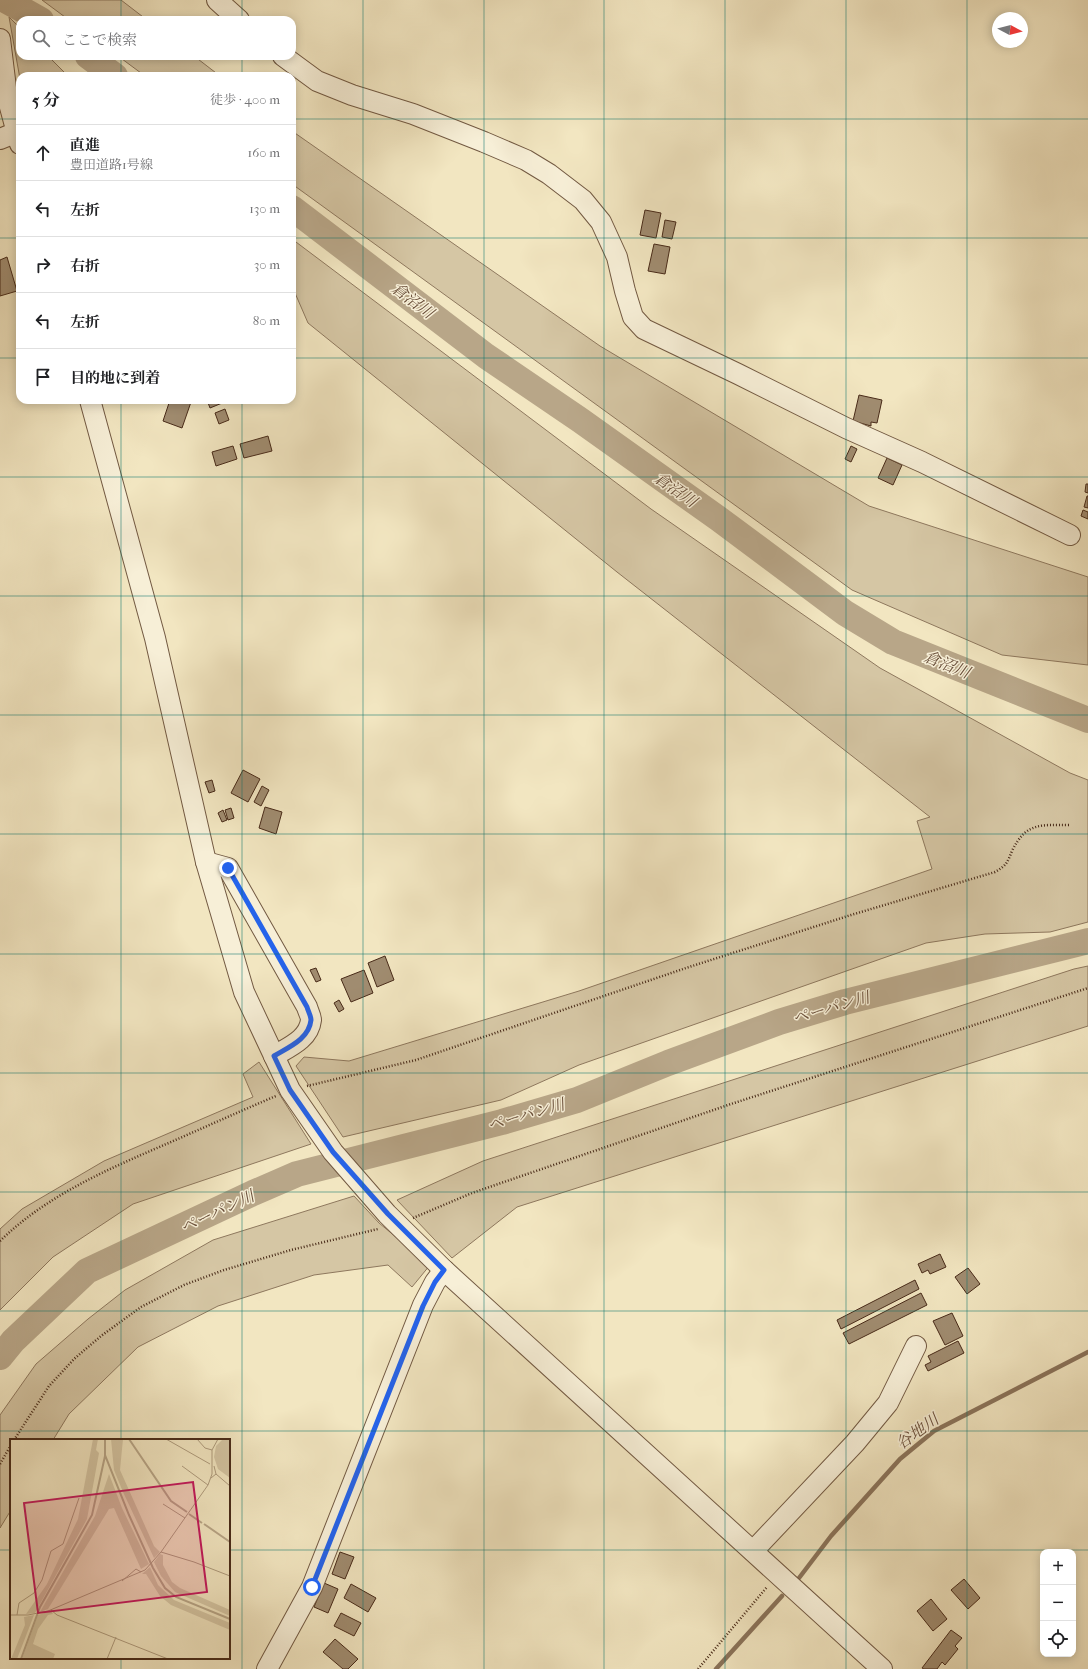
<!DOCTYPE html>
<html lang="ja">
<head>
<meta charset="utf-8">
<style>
  :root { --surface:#fff; --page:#f2f2f2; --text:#202124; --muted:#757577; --line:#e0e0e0 }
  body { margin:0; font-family:"IM FELL French Canon","Noto Serif JP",serif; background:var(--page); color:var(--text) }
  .controls { position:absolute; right:12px; bottom:12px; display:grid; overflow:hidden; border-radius:8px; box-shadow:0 2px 10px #0003 }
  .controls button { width:36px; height:36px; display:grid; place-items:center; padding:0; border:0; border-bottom:1px solid var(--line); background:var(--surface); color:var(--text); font:20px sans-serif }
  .compass { position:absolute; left:992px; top:12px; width:36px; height:36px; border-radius:50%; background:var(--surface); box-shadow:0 2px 10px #0003; rotate:97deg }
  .stop { position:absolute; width:12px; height:12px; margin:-9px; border:3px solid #2563eb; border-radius:50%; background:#fff }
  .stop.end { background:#2563eb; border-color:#fff; box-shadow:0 1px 4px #0008 }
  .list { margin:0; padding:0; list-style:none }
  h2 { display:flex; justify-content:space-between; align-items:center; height:52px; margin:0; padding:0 16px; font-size:17px }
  h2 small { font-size:13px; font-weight:400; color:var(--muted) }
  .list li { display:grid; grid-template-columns:26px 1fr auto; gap:12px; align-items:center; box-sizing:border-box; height:56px; padding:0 16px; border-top:1px solid var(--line) }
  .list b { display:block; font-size:15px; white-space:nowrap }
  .list p { margin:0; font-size:13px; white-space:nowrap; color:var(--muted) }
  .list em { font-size:13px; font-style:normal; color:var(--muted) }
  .icon { flex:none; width:22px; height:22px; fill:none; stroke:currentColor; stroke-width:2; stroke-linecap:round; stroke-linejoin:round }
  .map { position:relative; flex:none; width:1088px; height:1669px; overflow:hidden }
  .search { position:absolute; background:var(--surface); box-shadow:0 2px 10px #0003; left:16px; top:16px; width:280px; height:44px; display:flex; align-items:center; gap:10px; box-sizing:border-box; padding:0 14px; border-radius:12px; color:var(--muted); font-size:15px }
  .panel { position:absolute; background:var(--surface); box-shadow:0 2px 10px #0003; left:16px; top:72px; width:280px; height:332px; border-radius:12px }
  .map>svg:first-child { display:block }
  .green { fill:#d5c6a4; stroke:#8e785e }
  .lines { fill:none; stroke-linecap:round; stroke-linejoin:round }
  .stream { stroke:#8b745b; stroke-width:4.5 }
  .river { stroke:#b8a688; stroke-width:26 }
  .building { fill:#a08c70; stroke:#482a18 }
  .minor-casing { stroke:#725942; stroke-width:22 }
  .path { stroke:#482a18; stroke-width:2.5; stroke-dasharray:1 2; stroke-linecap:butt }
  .minor { stroke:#f7efd7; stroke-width:20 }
  .route { stroke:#2563eb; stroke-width:5 }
  .grid { fill:none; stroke:#0f766e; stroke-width:1; stroke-opacity:0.55 }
  .labels { text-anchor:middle; stroke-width:3; stroke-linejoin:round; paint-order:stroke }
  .water-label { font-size:16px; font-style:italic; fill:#6a4f3a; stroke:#f7efd7 }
  .inset-river { fill:none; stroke:#b8a688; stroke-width:2 }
  .inset-road { fill:none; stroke:#ae9b7d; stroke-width:1 }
  .view { fill:#c2185b; fill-opacity:0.15; stroke:#c2185b; stroke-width:2 }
  .inset-edge { fill:none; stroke:#482a18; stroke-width:2 }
</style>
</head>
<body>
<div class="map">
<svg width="1088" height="1669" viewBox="0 0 1088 1669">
  <rect width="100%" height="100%" fill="#f2e6c1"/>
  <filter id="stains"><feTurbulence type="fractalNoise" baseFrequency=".005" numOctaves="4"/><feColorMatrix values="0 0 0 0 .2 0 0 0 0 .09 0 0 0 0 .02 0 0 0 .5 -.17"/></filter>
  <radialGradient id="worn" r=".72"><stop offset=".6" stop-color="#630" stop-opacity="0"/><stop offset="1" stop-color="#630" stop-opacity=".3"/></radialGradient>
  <g class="green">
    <path d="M42,0H121L147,20H69Z"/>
    <path d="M9,17L20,28V56H48L68,76H20V79Z"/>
    <path d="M118,56H194L220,76H145Z"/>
    <path d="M292,131L600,346L869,506L1088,577V665L1002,655L852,590L292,184Z"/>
    <path d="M292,239L651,509L880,668L1070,773L1088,780V922L1050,932L985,934L926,943L579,1065L501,1100L343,1137L296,1066L304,1057L349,1061L579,991L932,869L917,821L930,817L617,572L308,323L295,293L292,290Z"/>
    <path d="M1088,966V1026L517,1207L452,1258L397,1200L483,1161L1074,969Z"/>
    <path d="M259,1062L311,1144L133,1204L53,1257L0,1310V1229L22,1209L104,1161L253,1097L243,1074Z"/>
    <path d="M354,1196L379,1223L430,1265L412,1287L388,1265L314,1275L218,1306L138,1347L69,1414L53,1440H11V1510L0,1528V1415L36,1364L88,1319L125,1290L213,1240Z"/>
  </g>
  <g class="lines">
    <g class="stream">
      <path d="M799,1578L831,1536L900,1459L934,1431L1088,1352"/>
      <path d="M716,1669L782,1596"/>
    </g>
    <g class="river">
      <path d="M5,0L41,20"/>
      <path d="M88,56L115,76"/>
      <path d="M292,208L486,356L580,420L719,519L845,613L893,642L1088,720"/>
      <path d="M0,1357L13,1341L87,1271L253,1193L297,1174L502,1122L577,1100L668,1063L779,1022L845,1002L1088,941"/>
    </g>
  </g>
  <g class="building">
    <path d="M645,210L661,213L656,238L640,235Z"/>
    <path d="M665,220L676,222L672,239L662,237Z"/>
    <path d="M654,244L670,247L665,274L648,271Z"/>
    <path d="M7,257L17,291L0,296V260Z"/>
    <path d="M859,395L882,400L877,423L871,422V426L853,421Z"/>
    <path d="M170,400H185L191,402L182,428L163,421Z"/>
    <path d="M207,400H227V401L210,408Z"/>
    <path d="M225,409L229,420L219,424L215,413Z"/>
    <path d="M268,436L272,451L244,458L240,444Z"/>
    <path d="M233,446L237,459L216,466L212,452Z"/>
    <path d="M851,446L857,449L851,462L845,459Z"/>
    <path d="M887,458L902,465L893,485L878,478Z"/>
    <path d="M1086,484H1088V493L1085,492Z"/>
    <path d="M1087,496H1088V508L1084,507Z"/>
    <path d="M1083,510L1088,512V519L1081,516Z"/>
    <path d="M243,770L260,779L248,802L231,793Z"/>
    <path d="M212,780L215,791L209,793L205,782Z"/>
    <path d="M262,786L269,790L261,806L254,802Z"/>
    <path d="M265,807L282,812L276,834L259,828Z"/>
    <path d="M231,808L234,818L228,820L225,810Z"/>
    <path d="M223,810L227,820L222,822L218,813Z"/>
    <path d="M385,956L394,980L377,987L368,963Z"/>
    <path d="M316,968L321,980L316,982L310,970Z"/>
    <path d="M364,970L373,993L351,1002L341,979Z"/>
    <path d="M339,1000L344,1009L339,1012L334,1003Z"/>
    <path d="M940,1254L946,1267L930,1274L928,1270L922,1273L918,1264Z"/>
    <path d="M968,1268L980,1284L967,1294L955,1277Z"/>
    <path d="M915,1280L919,1289L841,1329L837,1320Z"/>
    <path d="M921,1293L927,1305L849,1344L843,1333Z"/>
    <path d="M952,1313L963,1336L945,1345L933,1321Z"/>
    <path d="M958,1341L964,1353L928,1371L925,1365L931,1362L928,1356Z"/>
    <path d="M340,1552L354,1557L345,1579L332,1574Z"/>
    <path d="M964,1579L980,1598L968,1609L951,1590Z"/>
    <path d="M324,1583L338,1589L328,1613L314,1607Z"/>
    <path d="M351,1584L376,1598L368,1612L344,1598Z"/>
    <path d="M931,1599L947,1619L933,1631L917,1611Z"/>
    <path d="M341,1613L361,1623L354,1636L334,1626Z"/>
    <path d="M951,1630L962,1638L955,1646L958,1649L945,1665L942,1662L937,1669H924L922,1668Z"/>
    <path d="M335,1639L358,1659L348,1669H343L323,1652Z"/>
  </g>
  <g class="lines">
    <defs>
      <g id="minor">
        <path d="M217,0L239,20"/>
        <path d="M0,39L7,96L20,144"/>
        <path d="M283,56L317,81L352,95L413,114L484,142L526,160L549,174L583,200L601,222L617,257L625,291L633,317L644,329L738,374L846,428L922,462L1070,535"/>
        <path d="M0,139L17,132"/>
        <path d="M90,400L155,638L206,862L244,992L290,1090L333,1152L387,1214L444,1270L882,1669"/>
        <path d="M206,862L228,868L307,1007C308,1011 311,1016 311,1020C309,1039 289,1047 274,1056"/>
        <path d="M753,1551L855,1443L888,1403L916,1346"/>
        <path d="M267,1669L312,1587L423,1305L435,1282L444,1270"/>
      </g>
    </defs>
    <use href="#minor" class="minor-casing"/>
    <g class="path">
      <path d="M307,1086L416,1060L686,968L851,915L995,872C1007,865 1007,863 1012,851C1026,822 1041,825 1069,825"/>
      <path d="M413,1218L472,1193L731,1104L1088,988"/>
      <path d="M0,1241C46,1196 106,1170 164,1145C201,1129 238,1112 276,1096"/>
      <path d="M14,1440L49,1386L74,1359L101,1336L141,1307L184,1285L224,1270L291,1250L378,1229"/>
      <path d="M0,1464L11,1445"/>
      <path d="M698,1669L767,1587"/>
    </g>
    <use href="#minor" class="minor"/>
  </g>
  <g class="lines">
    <path class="route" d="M228,868L307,1007C308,1011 311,1016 311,1020C309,1039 289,1047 274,1056L290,1090L333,1152L388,1214L444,1270L435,1282L423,1306L312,1587"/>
  </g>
  <path class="grid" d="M121,0V20M242,0V20M363,0V1669M484,0V1669M604,0V1669M725,0V1669M846,0V1669M967,0V1669M121,56V76M242,56V76M0,119H20M292,119H1088M0,238H20M292,238H1088M0,358H20M292,358H1088M121,400V1440M242,400V1669M0,477H1088M0,596H1088M0,715H1088M0,834H1088M0,954H1088M0,1073H1088M0,1192H1088M0,1311H1088M0,1431H1088M0,1550H11M229,1550H1088M121,1658V1669"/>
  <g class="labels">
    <g class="water-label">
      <text transform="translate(413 300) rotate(37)" y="6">倉沼川</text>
      <text transform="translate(676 489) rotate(35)" y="6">倉沼川</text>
      <text transform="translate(947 664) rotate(22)" y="6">倉沼川</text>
      <text transform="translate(831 1007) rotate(-16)" y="6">ペーパン川</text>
      <text transform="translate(526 1114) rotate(-16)" y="6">ペーパン川</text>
      <text transform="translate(217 1211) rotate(-25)" y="6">ペーパン川</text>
      <text transform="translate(917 1431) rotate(-36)" y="6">谷地川</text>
    </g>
  </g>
  <g transform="translate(10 1439)">
    <rect width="220" height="220" fill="#f2e6c1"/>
    <path d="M83,0H88L86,11L89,14L77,80L25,174L16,175L37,145L68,80ZM101,0H113L110,31L144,107L150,113L144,119L113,53L104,31ZM218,0L220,2V39L208,30L204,18L206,7L212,1ZM99,35L112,69L139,125L131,130L104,69L99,70L38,170L30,173L85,77ZM150,115L153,116V126L162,143L170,149L220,171V177L165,153L151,137L144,123ZM140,128L148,146L164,161L220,184V191L161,166L150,157L136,135H132ZM41,172L43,175L38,176L28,190L23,205L45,215L43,220H12L28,176ZM24,176L7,220H1L15,186L14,178Z" fill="#d5c6a4"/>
    <path class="inset-river" d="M95,0V16L119,76L143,129L155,149L166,158L220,180M119,0L161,62L177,73M179,75L192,84M194,85L220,103M11,220L30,168L82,76L95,17"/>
    <path class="inset-road" d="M156,0L200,25M187,0L195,9L202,11M172,27L198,46M206,35L220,47M201,39L206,35L204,27M153,65L175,79M151,113L184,123L220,137M112,142L126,130L131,133M41,171L47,176L158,220M0,176H18L38,172L135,131L151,113L198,46L202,35V11L208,0M7,176L9,164L24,154L32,141L41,112L53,105L69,59M97,220L106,198"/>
    <path class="view" d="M183,43L197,153L28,174L14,64Z"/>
    <rect width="220" height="220" class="inset-edge"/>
  </g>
  <rect width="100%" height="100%" filter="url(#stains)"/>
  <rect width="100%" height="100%" fill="url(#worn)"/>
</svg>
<div class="controls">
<button>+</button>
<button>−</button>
<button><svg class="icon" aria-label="locate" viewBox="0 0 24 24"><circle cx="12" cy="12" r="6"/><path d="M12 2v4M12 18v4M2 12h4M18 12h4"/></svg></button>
</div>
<svg class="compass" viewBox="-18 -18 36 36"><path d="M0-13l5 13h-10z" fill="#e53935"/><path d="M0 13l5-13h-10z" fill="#757577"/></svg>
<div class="stop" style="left:312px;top:1587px"></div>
<div class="stop end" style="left:228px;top:868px"></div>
<div class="search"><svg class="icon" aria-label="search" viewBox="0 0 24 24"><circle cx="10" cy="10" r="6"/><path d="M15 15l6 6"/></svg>ここで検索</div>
<section class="panel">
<h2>5 分<small>徒歩 · 400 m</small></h2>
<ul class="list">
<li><svg class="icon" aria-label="ahead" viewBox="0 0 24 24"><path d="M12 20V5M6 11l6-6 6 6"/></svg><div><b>直進</b><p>豊田道路1号線</p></div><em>160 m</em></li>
<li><svg class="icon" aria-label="left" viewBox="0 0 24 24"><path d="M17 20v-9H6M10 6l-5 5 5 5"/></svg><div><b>左折</b></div><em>130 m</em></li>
<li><svg class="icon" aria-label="right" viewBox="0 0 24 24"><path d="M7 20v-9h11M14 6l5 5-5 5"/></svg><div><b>右折</b></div><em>30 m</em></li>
<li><svg class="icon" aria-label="left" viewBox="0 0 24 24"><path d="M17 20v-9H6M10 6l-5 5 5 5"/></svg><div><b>左折</b></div><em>80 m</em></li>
<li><svg class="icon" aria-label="arrive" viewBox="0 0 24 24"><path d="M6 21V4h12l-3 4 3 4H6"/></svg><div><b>目的地に到着</b></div></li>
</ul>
</section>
</div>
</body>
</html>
